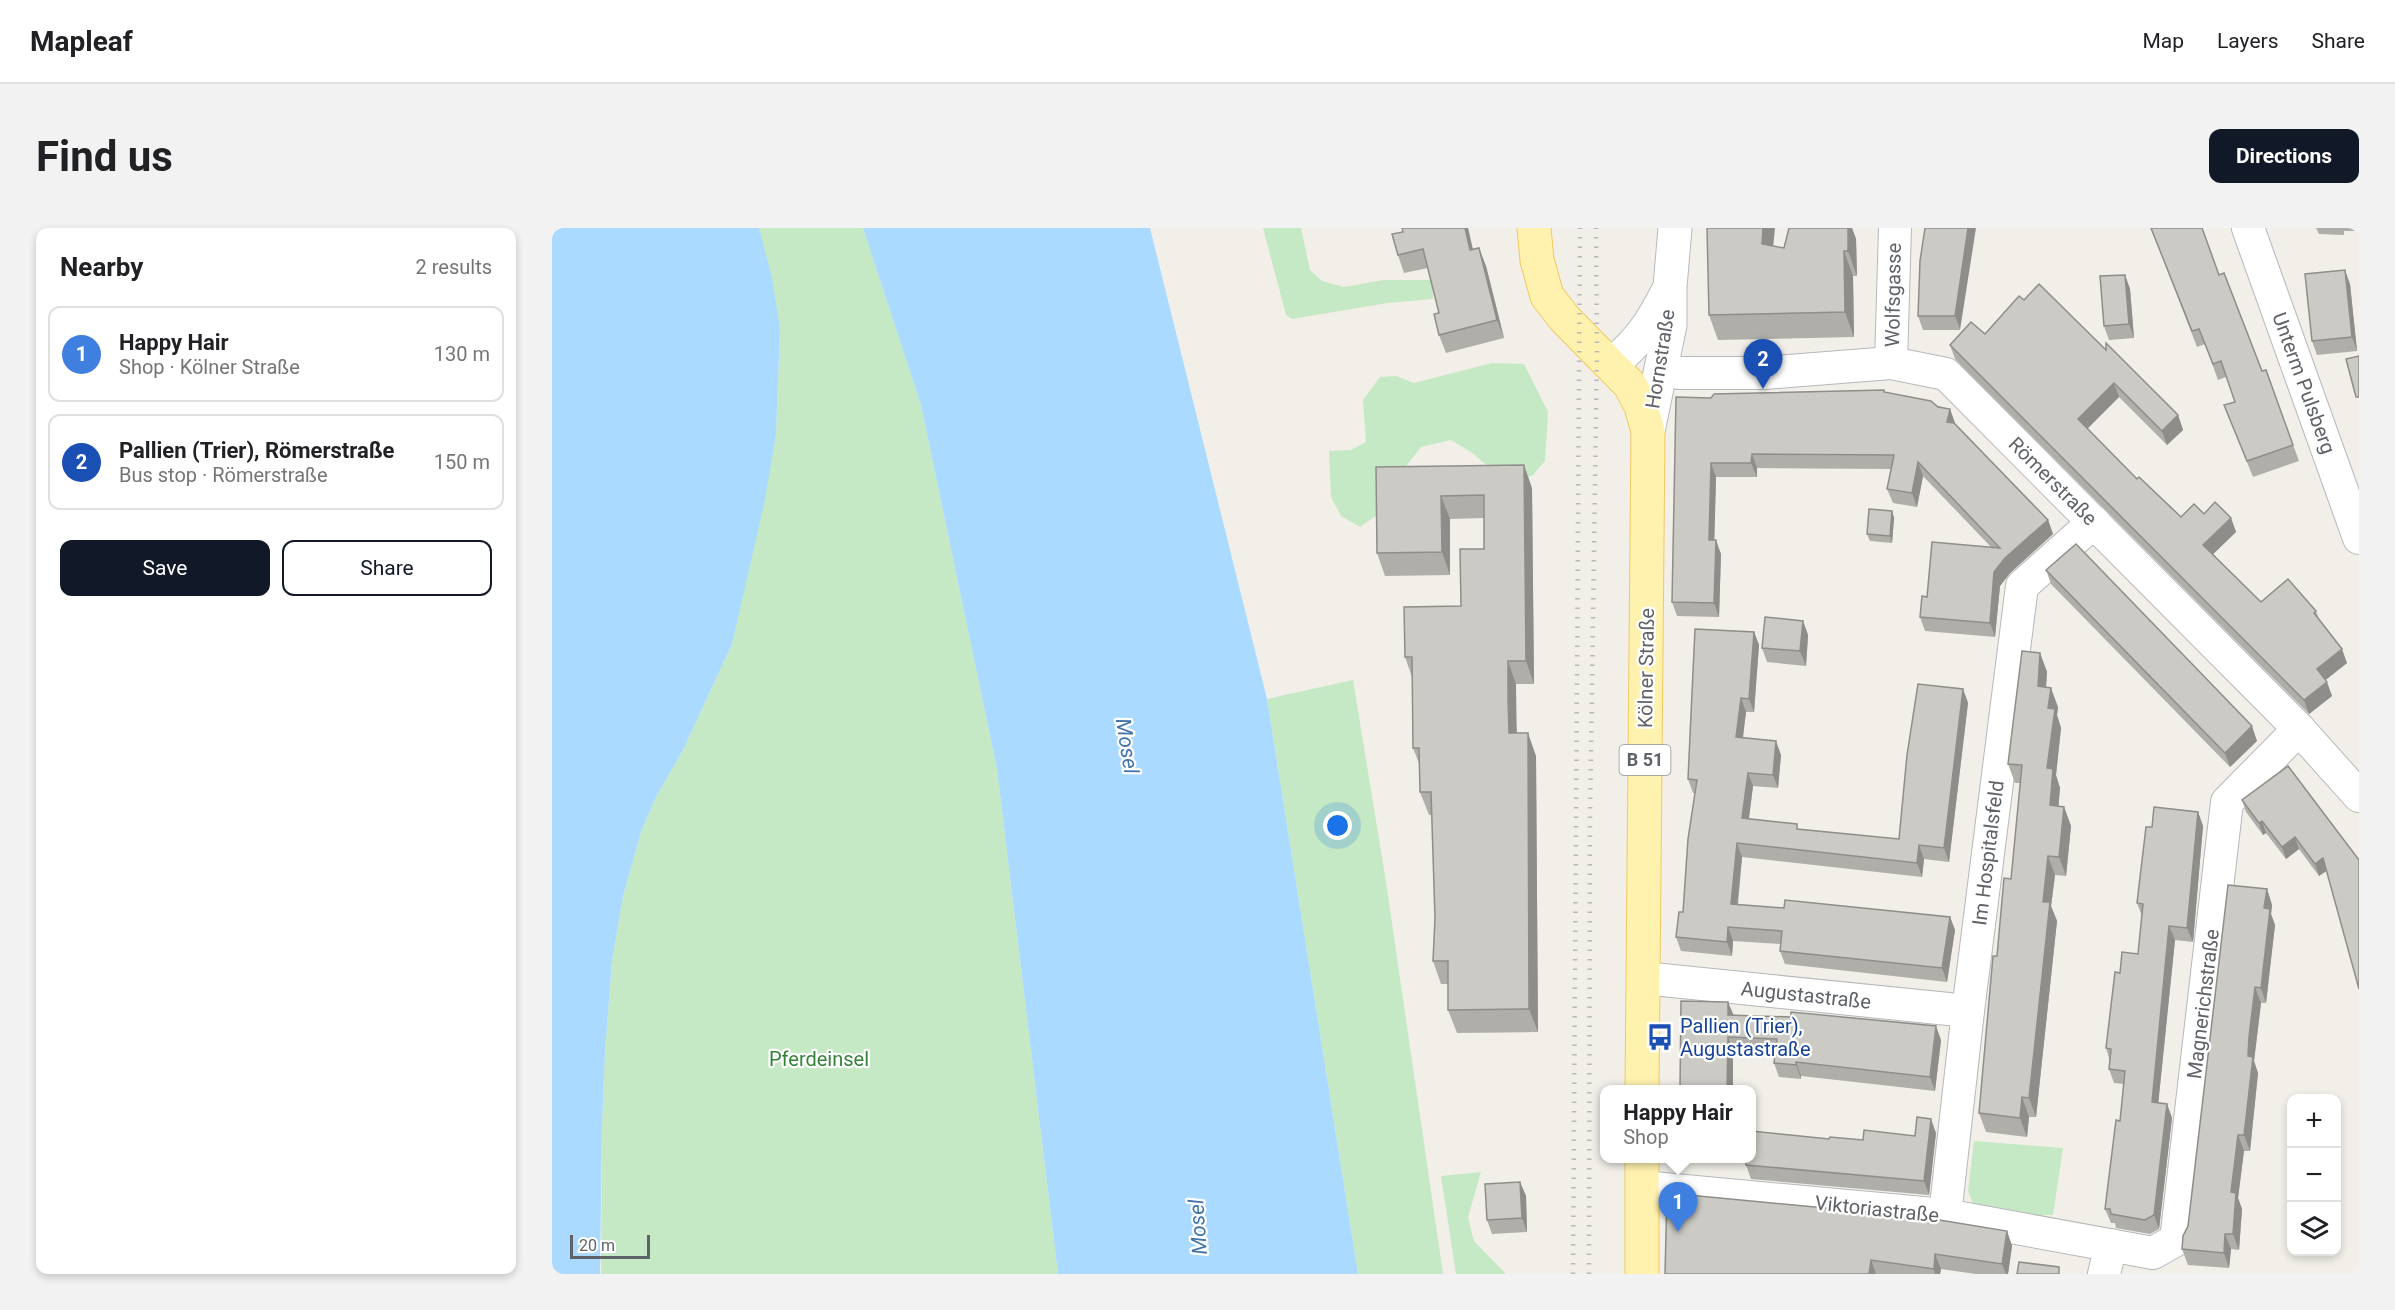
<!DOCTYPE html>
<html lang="en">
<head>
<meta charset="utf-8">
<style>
  :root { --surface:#fff; --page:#f2f2f2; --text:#202124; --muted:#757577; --line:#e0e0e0; --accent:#111827 }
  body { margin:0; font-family:Roboto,sans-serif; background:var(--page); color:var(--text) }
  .controls { position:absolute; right:18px; bottom:18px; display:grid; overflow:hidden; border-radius:12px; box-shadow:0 3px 9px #0003 }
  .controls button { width:54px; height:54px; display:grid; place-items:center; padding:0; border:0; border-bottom:2px solid var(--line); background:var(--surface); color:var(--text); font:30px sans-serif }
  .scale { position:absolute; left:18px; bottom:15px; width:80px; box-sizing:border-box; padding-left:6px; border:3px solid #5f6368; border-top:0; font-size:16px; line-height:21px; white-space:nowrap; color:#5f6368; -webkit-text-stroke:4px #fff; paint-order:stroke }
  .you { position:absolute; left:786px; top:598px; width:21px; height:21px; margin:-15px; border:4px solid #fff; border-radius:50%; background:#1a73e8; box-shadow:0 0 0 9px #1a73e833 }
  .badge { display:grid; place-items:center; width:39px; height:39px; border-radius:50%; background:var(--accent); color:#fff; font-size:20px; font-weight:700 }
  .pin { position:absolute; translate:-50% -50px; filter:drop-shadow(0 2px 3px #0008) }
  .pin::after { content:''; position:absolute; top:32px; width:21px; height:18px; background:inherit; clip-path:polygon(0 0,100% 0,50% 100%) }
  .popup { position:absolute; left:1048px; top:857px; width:156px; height:78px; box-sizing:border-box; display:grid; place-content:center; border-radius:12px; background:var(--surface); filter:drop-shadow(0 2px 4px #0005); font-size:20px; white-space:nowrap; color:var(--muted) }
  .popup b { font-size:22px; color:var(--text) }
  .popup::after { content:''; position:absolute; left:50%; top:100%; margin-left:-12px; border:12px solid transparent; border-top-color:var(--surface) }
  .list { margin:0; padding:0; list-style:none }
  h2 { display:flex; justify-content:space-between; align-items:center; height:78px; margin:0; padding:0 24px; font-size:26px }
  h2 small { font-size:20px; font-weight:400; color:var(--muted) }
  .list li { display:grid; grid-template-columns:39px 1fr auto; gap:18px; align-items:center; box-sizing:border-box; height:96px; margin:0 12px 12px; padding:0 12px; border:2px solid var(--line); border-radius:12px }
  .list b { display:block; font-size:22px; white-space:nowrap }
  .list p { margin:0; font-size:20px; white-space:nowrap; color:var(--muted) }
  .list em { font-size:20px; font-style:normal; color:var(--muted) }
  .actions { display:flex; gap:12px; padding:18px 24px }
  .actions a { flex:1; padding:14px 0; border:2px solid var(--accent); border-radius:12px; text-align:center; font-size:21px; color:var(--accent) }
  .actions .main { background:var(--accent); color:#fff }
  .icon { flex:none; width:33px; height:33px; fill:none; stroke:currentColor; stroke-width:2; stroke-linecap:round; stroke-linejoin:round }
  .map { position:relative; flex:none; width:1807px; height:1046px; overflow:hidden; border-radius:12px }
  header { display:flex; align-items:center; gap:36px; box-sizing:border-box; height:84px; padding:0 30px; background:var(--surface); border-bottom:2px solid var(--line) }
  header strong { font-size:28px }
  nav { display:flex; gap:33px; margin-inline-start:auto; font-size:21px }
  .intro { display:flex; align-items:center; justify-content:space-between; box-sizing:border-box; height:144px; padding:0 36px }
  h1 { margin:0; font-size:42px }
  .button { padding:15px 27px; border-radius:12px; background:var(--accent); color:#fff; font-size:21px; font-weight:700 }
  main { display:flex; gap:36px; padding:0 36px }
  aside { flex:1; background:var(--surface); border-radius:12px; box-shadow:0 3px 9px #0003 }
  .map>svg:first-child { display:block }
  .green { fill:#c5e8c5 }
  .water { fill:#aadaff }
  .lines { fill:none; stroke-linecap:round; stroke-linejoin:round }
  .street-casing { stroke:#b5b8bc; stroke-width:34 }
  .secondary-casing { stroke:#b6babf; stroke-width:35 }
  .primary-casing { stroke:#f2c960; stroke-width:35 }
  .street { stroke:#fff; stroke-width:32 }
  .secondary { stroke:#fff; stroke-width:33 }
  .primary { stroke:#fff2af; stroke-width:33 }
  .rail { stroke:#b6b7b8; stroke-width:4.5; stroke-dasharray:1.5 8; stroke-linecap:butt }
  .wall { fill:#afaea9 }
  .shaded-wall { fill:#8f8d8a }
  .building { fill:#cccac5; stroke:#8f8d8a; stroke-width:1.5 }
  .labels { text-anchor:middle; stroke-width:4.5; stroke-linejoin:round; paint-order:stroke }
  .shield { fill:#fff; stroke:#8f9295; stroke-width:1.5 }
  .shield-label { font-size:18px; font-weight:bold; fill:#5f6368 }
  .street-label { font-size:20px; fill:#5f6368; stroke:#fff }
  .transit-label { font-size:20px; fill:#164399; stroke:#fff; text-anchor:start }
  .park-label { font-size:20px; fill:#348238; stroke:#fff }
  .water-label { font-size:21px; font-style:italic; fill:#4174aa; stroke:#fff }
</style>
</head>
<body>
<header>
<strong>Mapleaf</strong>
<nav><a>Map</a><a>Layers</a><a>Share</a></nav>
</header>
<div class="intro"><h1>Find us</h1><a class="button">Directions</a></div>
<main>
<aside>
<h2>Nearby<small>2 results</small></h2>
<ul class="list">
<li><span class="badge" style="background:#3f7fe0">1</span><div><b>Happy Hair</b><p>Shop · Kölner Straße</p></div><em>130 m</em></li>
<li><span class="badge" style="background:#1a4fb4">2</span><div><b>Pallien (Trier), Römerstraße</b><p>Bus stop · Römerstraße</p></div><em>150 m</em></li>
</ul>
<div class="actions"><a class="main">Save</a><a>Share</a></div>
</aside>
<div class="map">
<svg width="1807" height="1046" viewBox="0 0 1807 1046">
  <rect width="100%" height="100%" fill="#f1efe8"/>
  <g class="green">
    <path d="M207,0H311L369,177L445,541L506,1046H49L50,898L53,824L60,733L71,668L89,604L103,571L132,520L180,416L224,207L228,101Z"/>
    <path d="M711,0H749L758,42L770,53L792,59L831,52H880L881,71L836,75L740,91L734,87Z"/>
    <path d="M940,135L972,136L996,184L993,233L981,247L974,250H950L919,224L899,212L869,219L848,246L825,287L808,299L789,288L779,269L777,223L799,222L814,214L811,172L828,149L844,148L862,155Z"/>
    <path d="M801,452L834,654L891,1046H806L715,471Z"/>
    <path d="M1422,913L1511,920L1501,987H1481L1421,975L1416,963Z"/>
    <path d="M929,944L916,989L922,1013L954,1046H904L889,948Z"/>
  </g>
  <g class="water">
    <path d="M0,0H207L220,50L228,101L224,207L212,276L180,416L132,520L103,571L89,604L71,668L60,733L53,824L50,898L48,1046H0Z"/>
    <path d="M311,0H598L715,471L806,1046H506L445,541L369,177Z"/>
  </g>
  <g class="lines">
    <defs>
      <g id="street">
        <path d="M1696,0L1807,310"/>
        <path d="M1339,135L1343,0"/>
        <path d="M1109,139L1127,145H1212L1339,135L1394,146L1747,501L1807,568"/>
        <path d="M1091,750L1416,783"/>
        <path d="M1090,959L1393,987L1601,1025L1624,1012L1675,574L1747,501"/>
        <path d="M1393,987L1416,783L1470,358L1542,294"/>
        <path d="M1552,1046L1559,1017"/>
      </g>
      <g id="secondary">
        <path d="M1059,137C1088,113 1099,96 1116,63"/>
        <path d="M1096,203L1118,97V59L1123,0"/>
      </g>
      <g id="primary">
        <path d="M982,0L985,32L995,68L1013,91L1078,157L1089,178L1096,203L1090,862"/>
        <path d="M1090,1046V930"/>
      </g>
    </defs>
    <use href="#street" class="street-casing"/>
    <use href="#secondary" class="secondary-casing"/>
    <use href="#primary" class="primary-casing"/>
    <use href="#street" class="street"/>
    <use href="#secondary" class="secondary"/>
    <use href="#primary" class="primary"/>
    <g class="rail">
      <path d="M1021,1046L1028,0"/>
      <path d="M1037,1046L1038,590L1045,122L1044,0"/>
    </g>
  </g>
  <g class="wall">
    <path d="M916,0L921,22L934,38L952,110L894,125L887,107V85L876,40L852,45L846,27L851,4Z"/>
    <path d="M1237,0H1300L1304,11L1305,48H1301L1302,109L1166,112L1157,87L1221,18L1232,20Z"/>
    <path d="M1373,0L1408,102H1371L1366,88Z"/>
    <path d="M1599,0L1667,47L1710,143L1714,142L1747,233L1701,249L1672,177L1683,174L1674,149L1666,152L1653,116L1645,119Z"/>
    <path d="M1764,0H1807V3H1792V7L1767,6Z"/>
    <path d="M1573,47L1578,61L1582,110L1557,112L1552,98Z"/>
    <path d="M1798,56L1805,123L1765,127L1760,113Z"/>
    <path d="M1472,72L1626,187L1631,202L1615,217L1567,169L1535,201L1585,251L1629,289L1652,286L1679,290L1684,304L1661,326L1709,374L1764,383L1767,391L1795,435L1773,452L1780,468L1757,486L1403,131L1398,117L1433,106Z"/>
    <path d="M1333,164L1398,181L1403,196L1496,292L1501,306L1458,345L1448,358L1443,409L1373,403L1368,389L1375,369L1439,319L1371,248L1365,279L1341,275L1335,261L1339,241L1205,240V249H1164L1162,312L1169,326L1167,389L1125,388L1120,374L1159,170Z"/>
    <path d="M824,239L980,260L982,456H964V494L965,505L984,528L986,804L905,805L896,782V756H889L881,733L883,690L880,587H877L868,564V538L861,520L860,449L853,429L909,378L932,321V290L898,291V347L833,348L825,325Z"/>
    <path d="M1340,283L1342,290L1340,315L1318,313L1315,306Z"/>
    <path d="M1494,342L1705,513L1678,539L1499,356Z"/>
    <path d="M1251,393L1256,407L1254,438L1215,434L1210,420Z"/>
    <path d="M1202,404L1207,417L1202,484H1194L1191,510L1229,527L1226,560L1201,558L1197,591L1247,601L1347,611L1411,461L1416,475L1397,634L1372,631L1370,649L1190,629L1186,677L1232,680L1398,689L1403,702L1395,754L1233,736L1228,723V716L1181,713L1180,728L1129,723L1124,709L1131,684L1143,565H1141L1136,551Z"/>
    <path d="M1488,425L1495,444L1494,459L1506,479L1505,487L1509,500L1504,547L1508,560L1506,578L1512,579L1519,598L1514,648L1503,647L1499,678L1505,693L1484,889H1477L1475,909L1434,904L1427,885L1445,728L1459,651L1469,555H1463L1456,536Z"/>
    <path d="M1690,572L1807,632L1806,756L1775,643L1767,648L1747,621L1734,631L1714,605L1711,607L1694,584Z"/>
    <path d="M1646,584L1651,598L1641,714L1623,712L1606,875L1615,876L1620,890L1607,1001L1598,1006L1564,1000L1563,995H1559L1553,981L1568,893L1572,856L1562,855L1557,841L1558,833L1554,820L1568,745L1586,726L1590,688L1585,675L1600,599Z"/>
    <path d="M1715,661L1720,677L1719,686L1723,697L1714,775H1709L1703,825L1702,833L1706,845L1698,923H1692L1686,970L1690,981L1687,1022L1679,1021L1677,1040L1636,1037L1630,1021Z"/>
    <path d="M1181,787L1389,812L1383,863L1249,848V851L1227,849L1222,835L1223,825L1181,823L1128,861Z"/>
    <path d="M1384,905L1377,967L1199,951L1194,937L1277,911L1311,912L1363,908Z"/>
    <path d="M968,954L974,968L975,1004L940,1006L935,992Z"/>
    <path d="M1455,1003L1460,1018L1456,1046H1424L1389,1041L1388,1046H1113Z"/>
  </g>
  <g class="shaded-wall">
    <path d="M913,0H916L925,40L918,22Z"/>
    <path d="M1211,0H1223L1219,41L1210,16Z"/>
    <path d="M1296,0H1300L1304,11L1305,48L1296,23Z"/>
    <path d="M1416,0H1424L1408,102L1403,88Z"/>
    <path d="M927,20L934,38L952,110L945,92Z"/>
    <path d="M1292,23L1301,48L1302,109L1293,84Z"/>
    <path d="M1793,42L1798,56L1805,123L1800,109Z"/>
    <path d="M1573,47L1578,61L1582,110L1577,96Z"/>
    <path d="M1562,155L1567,169L1531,205L1526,191Z"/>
    <path d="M1398,181L1403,195L1400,208L1395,194Z"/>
    <path d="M1626,187L1631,202L1615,217L1610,203Z"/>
    <path d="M1200,226L1205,240V249L1199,235Z"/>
    <path d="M1366,234L1371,248L1365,279L1360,265Z"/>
    <path d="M1159,235L1164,249L1162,326L1157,312Z"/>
    <path d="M972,237L980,260L982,456L974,433Z"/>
    <path d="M889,268L898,291V347L890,324Z"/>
    <path d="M1340,283L1342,290L1340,315L1338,308Z"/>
    <path d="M1679,290L1684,304L1656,331L1651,317Z"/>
    <path d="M1496,292L1501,306L1458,345L1448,358L1443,409L1438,395L1442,344L1453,330Z"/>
    <path d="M1164,312L1169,326L1167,389L1162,375Z"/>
    <path d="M1251,393L1256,407L1254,438L1248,423Z"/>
    <path d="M1202,404L1207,417L1202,484L1197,471Z"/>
    <path d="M1790,421L1795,435L1770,455L1765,441Z"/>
    <path d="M1488,425L1495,444L1493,477L1486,458Z"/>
    <path d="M956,433L964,456L965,528L957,505Z"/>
    <path d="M1775,454L1780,468L1757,486L1752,472Z"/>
    <path d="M1499,460L1506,479L1505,487L1509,500L1504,547L1508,560L1505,597L1498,577L1495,540L1496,480Z"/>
    <path d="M1411,461L1416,475L1397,634L1392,620Z"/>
    <path d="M1189,470L1194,484L1189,523L1184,509Z"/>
    <path d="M1700,498L1705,513L1678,539L1673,525Z"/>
    <path d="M976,505L984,528L986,804L977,781Z"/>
    <path d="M1224,513L1229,527L1226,560L1221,547Z"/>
    <path d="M1196,545L1201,558L1195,604L1190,590Z"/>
    <path d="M1512,579L1519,598L1514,648L1507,629Z"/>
    <path d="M1646,584L1651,598L1641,714L1635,700Z"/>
    <path d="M1710,593L1714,605L1711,607L1707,595Z"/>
    <path d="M1743,609L1747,621L1734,631L1730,619Z"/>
    <path d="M1185,615L1190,629L1184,690L1179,676Z"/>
    <path d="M1367,617L1372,631L1370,649L1365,635Z"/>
    <path d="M1496,628L1503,647L1499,678L1505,693L1484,889L1477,870L1491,674Z"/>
    <path d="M1771,630L1775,642L1767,648L1763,636Z"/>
    <path d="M1715,661L1720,677L1719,686L1723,697L1714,775L1709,760L1712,680Z"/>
    <path d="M1398,689L1403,702L1395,754L1390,740Z"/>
    <path d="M1617,698L1623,712L1605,888L1600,874Z"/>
    <path d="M1176,699L1181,713L1180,728L1175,714Z"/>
    <path d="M1703,759L1709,775L1702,833L1706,845L1698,923L1692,907L1697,809Z"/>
    <path d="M1176,774L1182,788L1176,787Z"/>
    <path d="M1384,798L1389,812L1383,863L1378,849Z"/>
    <path d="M1176,809L1181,823V861H1175Z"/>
    <path d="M1244,834L1249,848V851L1244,837Z"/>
    <path d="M1470,869L1477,889L1475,909L1468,890Z"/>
    <path d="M1615,876L1620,890L1607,1001L1602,987Z"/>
    <path d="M1379,891L1384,905L1377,967L1372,953Z"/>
    <path d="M1686,907L1692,923L1686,970L1690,981L1687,1022L1681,1006L1679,964Z"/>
    <path d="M968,954L974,968L975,1004L970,990Z"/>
    <path d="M1455,1003L1460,1018L1456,1046H1454L1450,1036Z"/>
    <path d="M1673,1006L1679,1021L1677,1040L1672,1025Z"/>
    <path d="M1383,1026L1389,1041L1388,1046H1383L1382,1041Z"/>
    <path d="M1319,1032L1324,1046H1317Z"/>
  </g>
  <g class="building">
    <path d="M850,0H913L918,22L927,20L945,92L887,107L882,86L887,85L871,21L846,27L840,6L851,4Z"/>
    <path d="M1155,0H1211L1210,16L1232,20L1237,0H1296V23H1292L1293,84L1157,87Z"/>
    <path d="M1373,0H1416L1403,88H1366L1368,33Z"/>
    <path d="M1599,0H1650L1667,47L1672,45L1710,143L1714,142L1741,217L1695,233L1672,177L1683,174L1669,133L1661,136L1647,101L1640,103Z"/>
    <path d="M1793,42L1800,109L1760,113L1753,46Z"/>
    <path d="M1573,47L1577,96L1552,98L1548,48Z"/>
    <path d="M1487,56L1554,122V115L1626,187L1610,203L1562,155L1526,191L1585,251L1587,249L1629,289L1642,276L1652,286L1663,274L1679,290L1651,317L1709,374L1736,351L1764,383L1762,385L1790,421L1765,441L1775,454L1752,472L1398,117L1419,94L1433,106L1467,68L1472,72Z"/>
    <path d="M1807,128V169H1804L1794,131Z"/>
    <path d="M1332,162V164L1379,173L1386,179L1398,181L1395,194L1402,195L1496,292L1453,330L1442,344L1438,395L1368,389L1370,368L1375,369L1380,314L1448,320L1366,234L1360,265L1335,261L1342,227L1200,226L1199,235H1159L1157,312H1164L1162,375L1120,374L1124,169L1159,170L1162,166Z"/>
    <path d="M972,237L974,433H956V471L957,505H976L977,781L896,782V733H881L883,690L879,564H868L867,520H861L860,429H853L852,379L909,378L908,321H932V267L889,268L890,324L825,325L824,239Z"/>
    <path d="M1317,281L1340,283L1338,308L1315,306Z"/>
    <path d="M1524,316L1700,498L1673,525L1494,342Z"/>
    <path d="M1213,389L1251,393L1248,423L1210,420Z"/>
    <path d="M1143,401L1202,404L1197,471L1189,470L1184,509L1224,513L1221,547L1196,545L1190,590L1245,596V601L1347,611L1355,527L1366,456L1411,461L1392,620L1367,617L1365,635L1185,615L1179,676L1232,680L1233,672L1398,689L1390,740L1228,723L1230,703L1176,699L1175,714L1124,709L1127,684H1131L1136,611L1145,552L1136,551Z"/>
    <path d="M1470,423L1488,425L1486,458L1499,460L1496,480L1503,481L1495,540L1501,541L1498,577L1512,579L1507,629L1496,628L1491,674H1498L1477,870L1470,869L1468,890L1427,885L1441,728H1445L1452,650L1459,651L1470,537L1456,536Z"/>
    <path d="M1736,538L1807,632V761L1771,630L1763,636L1743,609L1730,619L1710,593L1707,595L1690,572Z"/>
    <path d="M1602,579L1646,584L1635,700L1617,698L1600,874L1615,876L1602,987L1593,992L1559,986L1558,981H1553L1564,892L1568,893L1573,843L1557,841L1559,821L1554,820L1563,744L1568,745L1570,724L1586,726L1591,676L1585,675L1594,599H1600Z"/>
    <path d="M1676,657L1715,661L1712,680L1718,681L1709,760L1703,759L1697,809L1696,828L1701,829L1692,907H1686L1679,964L1684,965L1681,1006H1673L1672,1025L1630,1021L1631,1008L1636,998Z"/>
    <path d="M1129,773L1176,774V787L1239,789V784L1384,798L1378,849L1244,834V837L1222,835L1225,811L1176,809L1175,861H1128Z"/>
    <path d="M1365,889L1379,891L1372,953L1194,937V930H1200V903L1277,911L1278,909L1311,912L1312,902L1363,908Z"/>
    <path d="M968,954L970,990L935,992L933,956Z"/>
    <path d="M1115,965L1369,989L1455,1003L1450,1036L1383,1026L1382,1041L1319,1032L1317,1046H1113Z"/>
    <path d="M1467,1034L1507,1039V1046H1465Z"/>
  </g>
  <defs>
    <symbol id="bus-bare" viewBox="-9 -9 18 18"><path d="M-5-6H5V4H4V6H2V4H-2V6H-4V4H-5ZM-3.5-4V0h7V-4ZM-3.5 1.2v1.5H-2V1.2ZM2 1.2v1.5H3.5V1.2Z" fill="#1a4fb4" stroke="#fff" stroke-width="2.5" paint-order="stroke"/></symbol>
  </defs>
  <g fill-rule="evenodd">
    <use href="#bus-bare" x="1089" y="790" width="38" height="38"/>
  </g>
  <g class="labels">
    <rect class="shield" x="1067.5" y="517" width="51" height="30" rx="4.5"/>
    <g class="shield-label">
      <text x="1093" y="538">B 51</text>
    </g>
    <g class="street-label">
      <text transform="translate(1341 67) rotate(-89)" y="7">Wolfsgasse</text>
      <text transform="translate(1108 131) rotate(-81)" y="7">Hornstraße</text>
      <text transform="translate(1752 155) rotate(70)" y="7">Unterm Pulsberg</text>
      <text transform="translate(1501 253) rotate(45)" y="7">Römerstraße</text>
      <text transform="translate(1094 440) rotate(-89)" y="7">Kölner Straße</text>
      <text transform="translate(1436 625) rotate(-83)" y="7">Im Hospitalsfeld</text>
      <text transform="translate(1254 767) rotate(6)" y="7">Augustastraße</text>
      <text transform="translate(1651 776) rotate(-83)" y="7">Magnerichstraße</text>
      <text transform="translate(1325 981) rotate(6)" y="7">Viktoriastraße</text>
    </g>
    <g class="transit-label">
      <text x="1128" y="805">Pallien (Trier),<tspan x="1128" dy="23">Augustastraße</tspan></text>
    </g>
    <g class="park-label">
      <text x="267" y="838">Pferdeinsel</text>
    </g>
    <g class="water-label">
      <text transform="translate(575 518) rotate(81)" y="7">Mosel</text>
      <text transform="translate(646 999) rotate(-94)" y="7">Mosel</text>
    </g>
  </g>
</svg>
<div class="controls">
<button>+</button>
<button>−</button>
<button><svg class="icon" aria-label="layers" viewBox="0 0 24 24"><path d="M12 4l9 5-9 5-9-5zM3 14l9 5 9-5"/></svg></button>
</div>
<div class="scale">20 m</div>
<div class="you"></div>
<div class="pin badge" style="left:1126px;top:1004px;background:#3f7fe0">1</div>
<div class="popup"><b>Happy Hair</b>Shop</div>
<div class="pin badge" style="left:1211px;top:161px;background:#1a4fb4">2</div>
</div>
</main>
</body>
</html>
